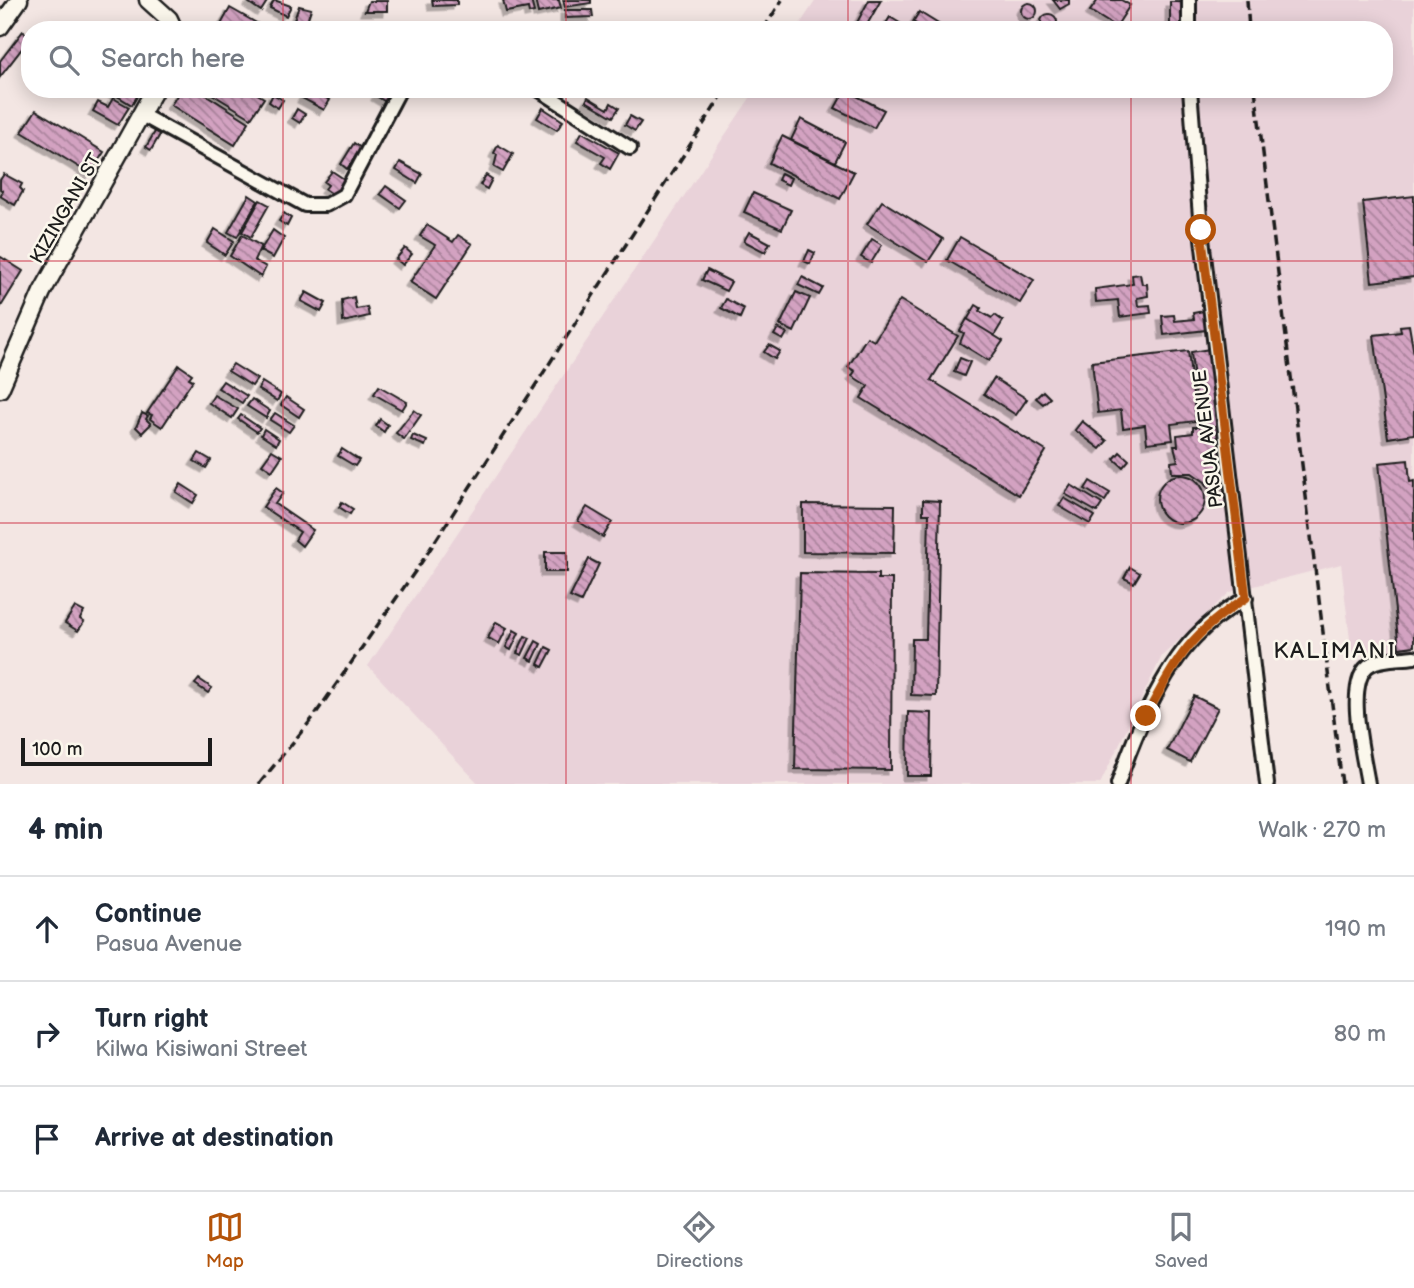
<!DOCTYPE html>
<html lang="en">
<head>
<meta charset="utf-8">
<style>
  :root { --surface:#fff; --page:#f6f6f7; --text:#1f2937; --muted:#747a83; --line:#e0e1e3; --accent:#b45309 }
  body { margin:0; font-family:"Balsamiq Sans",sans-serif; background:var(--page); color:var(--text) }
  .scale { position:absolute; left:21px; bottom:18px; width:191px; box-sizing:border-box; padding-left:7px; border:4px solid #1c1c1c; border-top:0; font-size:19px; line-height:24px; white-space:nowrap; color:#1c1c1c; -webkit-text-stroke:5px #fbf7ec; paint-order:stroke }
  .stop { position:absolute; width:21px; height:21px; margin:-16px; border:5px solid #b45309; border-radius:50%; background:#fff }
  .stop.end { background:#b45309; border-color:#fff; box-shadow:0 2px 7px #0008 }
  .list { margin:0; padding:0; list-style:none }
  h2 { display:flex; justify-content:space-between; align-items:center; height:91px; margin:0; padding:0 28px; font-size:30px }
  h2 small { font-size:23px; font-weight:400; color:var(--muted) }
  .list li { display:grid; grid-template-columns:46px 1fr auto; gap:21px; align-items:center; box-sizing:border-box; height:105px; padding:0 28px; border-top:2px solid var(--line) }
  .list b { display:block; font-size:26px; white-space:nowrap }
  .list p { margin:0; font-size:23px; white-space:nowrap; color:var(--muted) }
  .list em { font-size:23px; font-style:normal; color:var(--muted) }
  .icon { flex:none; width:38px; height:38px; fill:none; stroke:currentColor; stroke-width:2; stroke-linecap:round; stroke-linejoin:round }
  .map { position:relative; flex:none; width:1414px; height:784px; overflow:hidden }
  .search { position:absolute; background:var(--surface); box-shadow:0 4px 18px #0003; left:21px; right:21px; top:21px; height:77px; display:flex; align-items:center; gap:18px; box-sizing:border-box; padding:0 24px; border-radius:28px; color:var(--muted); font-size:26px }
  .sheet { height:406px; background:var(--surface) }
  nav { display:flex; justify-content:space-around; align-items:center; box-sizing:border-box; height:98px; border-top:2px solid var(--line); background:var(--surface); font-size:19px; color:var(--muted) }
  nav a { display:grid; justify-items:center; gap:4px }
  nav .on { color:var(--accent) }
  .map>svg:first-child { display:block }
  .built { fill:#e9d2d9 }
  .building { fill:url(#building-back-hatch); stroke:#1c1c1c; stroke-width:2; filter:url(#shadow) }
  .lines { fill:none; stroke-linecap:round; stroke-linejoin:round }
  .street-casing { stroke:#1c1c1c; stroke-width:18 }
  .secondary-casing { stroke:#1c1c1c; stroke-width:21 }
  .street { stroke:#fbf7ec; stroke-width:12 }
  .secondary { stroke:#fbf7ec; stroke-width:16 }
  .rail { stroke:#1c1c1c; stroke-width:3.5; stroke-dasharray:10 5; stroke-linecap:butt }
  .route { stroke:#b45309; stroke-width:9 }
  .grid { fill:none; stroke:#d1495b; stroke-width:2; stroke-opacity:0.55 }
  .labels { text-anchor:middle; stroke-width:5; stroke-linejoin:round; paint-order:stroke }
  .street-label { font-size:19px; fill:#1c1c1c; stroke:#fbf7ec }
  .quarter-label { font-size:23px; letter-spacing:2px; fill:#1c1c1c; stroke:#fbf7ec }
</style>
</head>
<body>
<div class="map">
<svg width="1414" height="784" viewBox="0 0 1414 784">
  <defs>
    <pattern id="building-back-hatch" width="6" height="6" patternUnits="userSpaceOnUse" patternTransform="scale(1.75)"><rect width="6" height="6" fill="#d3a2c1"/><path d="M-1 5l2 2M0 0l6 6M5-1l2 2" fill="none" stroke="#aa839c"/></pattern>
    <filter id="shadow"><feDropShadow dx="-4.5" dy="4.5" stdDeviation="0" flood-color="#0004"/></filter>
  </defs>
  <rect width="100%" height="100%" fill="#f3e6e3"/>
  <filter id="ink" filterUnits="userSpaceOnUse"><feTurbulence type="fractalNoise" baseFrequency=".0143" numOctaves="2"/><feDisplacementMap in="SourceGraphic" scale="14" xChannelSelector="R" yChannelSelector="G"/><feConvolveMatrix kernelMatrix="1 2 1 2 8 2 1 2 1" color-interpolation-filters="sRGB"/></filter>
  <g filter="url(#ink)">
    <path class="built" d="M816,0H1414V649L1352,656L1341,564L1230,592L1162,656L1100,784H479L368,666L756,89H1384V30H796Z"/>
    <g class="building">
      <path d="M250,0H268L261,11L248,2Z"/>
      <path d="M274,0L291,6L286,16L270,8Z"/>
      <path d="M432,0H457V5L433,6Z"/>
      <path d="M503,0H531L534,12L529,13L528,8L506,12Z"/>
      <path d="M535,0H559L561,8L538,13Z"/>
      <path d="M563,0H591V3L565,7Z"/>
      <path d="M869,0H881L864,30H853Z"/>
      <path d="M1053,0H1069V4L1060,9Z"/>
      <path d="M1098,0H1121L1130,5L1116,27L1090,11Z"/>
      <path d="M369,1H387V11H365Z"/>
      <rect x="1170" y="2" width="11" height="23"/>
      <circle cx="1029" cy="11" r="8"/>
      <path d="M299,6L311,9L306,24L294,20Z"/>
      <path d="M230,8L269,30H218Z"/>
      <path d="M565,10H592L593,17L565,18Z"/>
      <path d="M919,12L948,30H926L913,22Z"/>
      <circle cx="1049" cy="22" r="8"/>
      <path d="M890,17L903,25L900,30H882Z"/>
      <path d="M23,31L30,38L0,77V61Z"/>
      <path d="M106,89H132L139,93L132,105Z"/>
      <path d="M181,89H197L249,122L235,145L171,105Z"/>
      <path d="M215,89H249L264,98L251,118L212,94Z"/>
      <path d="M308,89L330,100L324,110L302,98Z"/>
      <path d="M380,89L394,96L389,104L376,96Z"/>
      <path d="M845,90L884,110L874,128L835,108Z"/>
      <path d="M273,94L283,100L278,108L269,102Z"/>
      <path d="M588,97L608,109L611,103L619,108L613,117L586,101Z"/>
      <path d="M113,98L129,107L118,125L93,111L98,102L108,107Z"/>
      <path d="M543,108L563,121L557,130L537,118Z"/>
      <path d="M297,109L305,114L300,123L292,118Z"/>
      <path d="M36,110L104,152L90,174L22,132Z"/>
      <path d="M630,116L641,122L635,131L625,125Z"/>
      <path d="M801,119L845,142L835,162L791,140Z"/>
      <path d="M156,130L161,133L151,150L146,147Z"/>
      <path d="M582,132L619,153L610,169L601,163L605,157L577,141Z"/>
      <path d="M782,136L854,172L840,199L769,163Z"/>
      <path d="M354,143L361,148L347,169L341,164Z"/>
      <path d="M498,145L513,154L503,172L494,167L497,155L494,153Z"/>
      <path d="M400,162L422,174L417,183L396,170Z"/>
      <path d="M332,171L347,181L337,197L325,189L328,185L324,182Z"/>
      <path d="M781,173L791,178L788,185L778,180Z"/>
      <path d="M4,174L22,184L20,188L23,191L15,205L0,196L3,191L0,189V180Z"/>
      <path d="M486,175L492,179L487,189L480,185Z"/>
      <path d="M386,186L406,200L400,208L380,194Z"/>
      <path d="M753,193L791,210L782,229L744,212Z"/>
      <path d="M249,195L258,201L237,237L228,232Z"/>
      <path d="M1414,196V277L1372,282L1363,202Z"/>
      <path d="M260,200L269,205L251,237L242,232Z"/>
      <path d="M882,201L943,239L928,262L867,224Z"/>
      <path d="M284,213L291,218L287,226L279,221Z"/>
      <path d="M427,225L453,242L458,235L472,244L436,299L410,282L435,245L420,236Z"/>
      <path d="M215,229L234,241L225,255L207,243Z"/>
      <path d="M273,230L284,238L273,258L260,251Z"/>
      <path d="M749,232L770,243L765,252L744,241Z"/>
      <path d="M242,235L261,246L254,260L266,267L261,277L230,256Z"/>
      <path d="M960,237L1034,280L1020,303L947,260Z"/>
      <path d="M872,239L882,245L871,263L861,257Z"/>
      <path d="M405,248L412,254L403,265L396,259Z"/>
      <path d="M809,250L815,253L810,264L804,261Z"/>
      <path d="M1,257L23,271L0,308V258Z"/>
      <path d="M707,270L731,282L726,291L702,280Z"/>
      <path d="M1140,274L1142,284H1147L1148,296L1137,298L1138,306L1150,305L1151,313L1120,317L1118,300L1096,302L1095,289L1133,284L1132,275Z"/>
      <path d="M802,277L823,288L819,295L798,285Z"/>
      <path d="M306,292L326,303L321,312L301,301Z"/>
      <path d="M796,292L810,298L794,332L780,325Z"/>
      <path d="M354,297L356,309L367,307L369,316L343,322L342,300Z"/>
      <path d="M726,299L744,309L740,318L721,308Z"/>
      <path d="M900,300L958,336L931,380L1046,451L1019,495L861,398L868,386L852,376L855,371L848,367L867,337L874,341Z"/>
      <path d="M976,305L981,308L979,311L992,318L995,315L1003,321L994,336L967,320Z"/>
      <path d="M1204,311L1206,330L1164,335L1162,316L1174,315L1175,321L1194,319L1193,313Z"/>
      <path d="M967,319L1003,341L989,361L960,343L964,333L960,331Z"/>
      <path d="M1409,325L1414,354V434L1388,438L1374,335L1401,332L1400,326Z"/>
      <path d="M778,328L787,333L783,340L774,335Z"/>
      <path d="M769,345L780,351L775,359L764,352Z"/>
      <path d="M1210,349L1226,487L1209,489L1205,482L1192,473H1172L1171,462L1178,461L1174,446H1178L1177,435L1193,433V427H1199L1191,352Z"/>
      <path d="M1188,351L1196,421L1171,424L1173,440L1147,443L1145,425L1123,428L1121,410L1098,413L1092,362Z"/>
      <path d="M960,358L970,362L964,376L954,372Z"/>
      <path d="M233,364L257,379L252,386L228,371Z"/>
      <path d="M179,365L192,374L189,378L193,380L162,427L150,419L152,415L147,413Z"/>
      <path d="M994,378L1027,399L1016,415L984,394Z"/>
      <path d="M223,381L247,396L242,403L218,388Z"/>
      <path d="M262,382L281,394L277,401L258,389Z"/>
      <path d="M379,386L407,402L402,410L374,394Z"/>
      <path d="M1043,391L1050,398L1043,404L1036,398Z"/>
      <path d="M214,395L238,409L232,418L209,403Z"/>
      <path d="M286,397L304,409L299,417L281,405Z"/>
      <path d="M252,399L270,411L266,418L247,406Z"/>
      <path d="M414,410L421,415L404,439L396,433Z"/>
      <path d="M142,413L148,416L146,419L151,424L142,433L136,427Z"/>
      <path d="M275,413L294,425L289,432L270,420Z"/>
      <path d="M241,415L260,428L257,432L238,419Z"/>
      <path d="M380,419L388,425L384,432L376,426Z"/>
      <path d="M1082,421L1107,441L1100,449L1075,430Z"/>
      <path d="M264,429L279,439L276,445L261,435Z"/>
      <path d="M413,435L427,441L425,446L411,440Z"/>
      <path d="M342,449L359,460L355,466L338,456Z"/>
      <path d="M272,450L282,456L272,471L262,464Z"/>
      <path d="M1120,452L1129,460L1123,467L1114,459Z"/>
      <path d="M199,453L211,460L206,468L194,461Z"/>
      <path d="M1408,460L1410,482L1414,481V646L1399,648L1379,463Z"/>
      <circle cx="1181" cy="499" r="24"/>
      <path d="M1090,481L1110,493L1105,501L1085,489Z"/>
      <path d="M181,484L198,495L193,503L176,492Z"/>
      <path d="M1071,485L1102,504L1097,512L1065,494Z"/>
      <path d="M276,488L283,493L275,504L313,530L302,546L295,540L300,532L263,507Z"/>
      <path d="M1064,498L1095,516L1090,524L1059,506Z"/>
      <path d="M923,500L940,501L936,696L911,695L912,639H926L929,514H923Z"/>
      <path d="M342,502L353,509L350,514L339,507Z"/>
      <path d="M803,504L895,505L894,553L803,552Z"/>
      <path d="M587,507L612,522L603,537L578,521Z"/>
      <rect x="545" y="552" width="22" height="20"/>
      <path d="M589,559L599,564L581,602L570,597Z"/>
      <path d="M1130,567L1140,573L1134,583L1124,578Z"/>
      <path d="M800,573L878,574V579H892L891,770L795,769Z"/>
      <path d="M75,607L84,612L80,619L84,622L78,631L65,623Z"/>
      <path d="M496,622L507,628L499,644L488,638Z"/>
      <path d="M514,630L519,633L511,650L506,647Z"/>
      <path d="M525,636L530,638L522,655L517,653Z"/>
      <path d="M536,641L541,644L533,661L527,658Z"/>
      <path d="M546,647L552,650L543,667L538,664Z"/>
      <path d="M199,679L212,688L208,693L195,684Z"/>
      <path d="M1194,696L1218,708L1190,762L1167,750Z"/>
      <path d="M908,712L932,713L931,776H907Z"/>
    </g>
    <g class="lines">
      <defs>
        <g id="street">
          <path d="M1189,0V30"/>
          <path d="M538,89L630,148"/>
          <path d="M1190,89L1201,230L1267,784"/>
          <path d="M142,115L305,205H326L344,195L400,89"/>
          <path d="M1118,784C1133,738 1161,672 1195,637C1210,621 1227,609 1246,598"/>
          <path d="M1368,784C1364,757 1343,679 1371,664C1382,658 1402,659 1414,657"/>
        </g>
        <g id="secondary">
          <path d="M148,0L169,19L174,30"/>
          <path d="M0,27L19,0"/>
          <path d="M0,389L42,292L155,89"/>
        </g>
      </defs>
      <use href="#street" class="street-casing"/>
      <use href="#secondary" class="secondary-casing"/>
      <use href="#street" class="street"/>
      <use href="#secondary" class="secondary"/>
      <g class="rail">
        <path d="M1247,0L1249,30"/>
        <path d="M763,30L782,0"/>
        <path d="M1255,89L1342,784"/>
        <path d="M259,784L312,719L423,560L726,89"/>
      </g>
    </g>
  </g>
  <g class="lines" filter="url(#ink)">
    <path class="route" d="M1146,716C1177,659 1190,633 1246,598L1201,230"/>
  </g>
  <path class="grid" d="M283,0V30M566,0V30M848,0V30M1131,0V30M283,89V784M566,89V784M848,89V784M1131,89V784M0,261H1414M0,523H1414"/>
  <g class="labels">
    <g class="street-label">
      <text transform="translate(65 208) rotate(-60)" y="7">KIZINGANI ST</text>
      <text transform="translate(1207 439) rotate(-97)" y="7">PASUA AVENUE</text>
    </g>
    <g class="quarter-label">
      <text x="1335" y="658">KALIMANI</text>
    </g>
  </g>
</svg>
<div class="scale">100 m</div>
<div class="stop" style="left:1201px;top:230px"></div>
<div class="stop end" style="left:1146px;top:716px"></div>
<div class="search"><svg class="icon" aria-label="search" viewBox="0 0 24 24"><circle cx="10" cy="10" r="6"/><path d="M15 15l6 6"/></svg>Search here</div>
</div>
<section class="sheet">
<h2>4 min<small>Walk · 270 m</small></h2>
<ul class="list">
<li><svg class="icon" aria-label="ahead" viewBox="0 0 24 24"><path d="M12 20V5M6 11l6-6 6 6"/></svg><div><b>Continue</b><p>Pasua Avenue</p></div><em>190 m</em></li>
<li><svg class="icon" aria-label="right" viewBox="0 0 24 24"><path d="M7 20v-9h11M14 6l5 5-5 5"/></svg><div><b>Turn right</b><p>Kilwa Kisiwani Street</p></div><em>80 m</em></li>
<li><svg class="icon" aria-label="arrive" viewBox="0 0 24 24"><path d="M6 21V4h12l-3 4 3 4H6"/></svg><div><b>Arrive at destination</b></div></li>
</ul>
</section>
<nav>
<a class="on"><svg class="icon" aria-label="map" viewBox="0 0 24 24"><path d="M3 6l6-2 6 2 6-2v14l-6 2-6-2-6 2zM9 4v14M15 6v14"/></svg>Map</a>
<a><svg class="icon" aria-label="directions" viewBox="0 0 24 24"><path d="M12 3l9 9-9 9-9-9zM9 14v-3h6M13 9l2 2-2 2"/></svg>Directions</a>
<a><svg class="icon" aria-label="saved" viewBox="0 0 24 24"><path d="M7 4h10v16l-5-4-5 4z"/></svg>Saved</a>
</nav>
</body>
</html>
